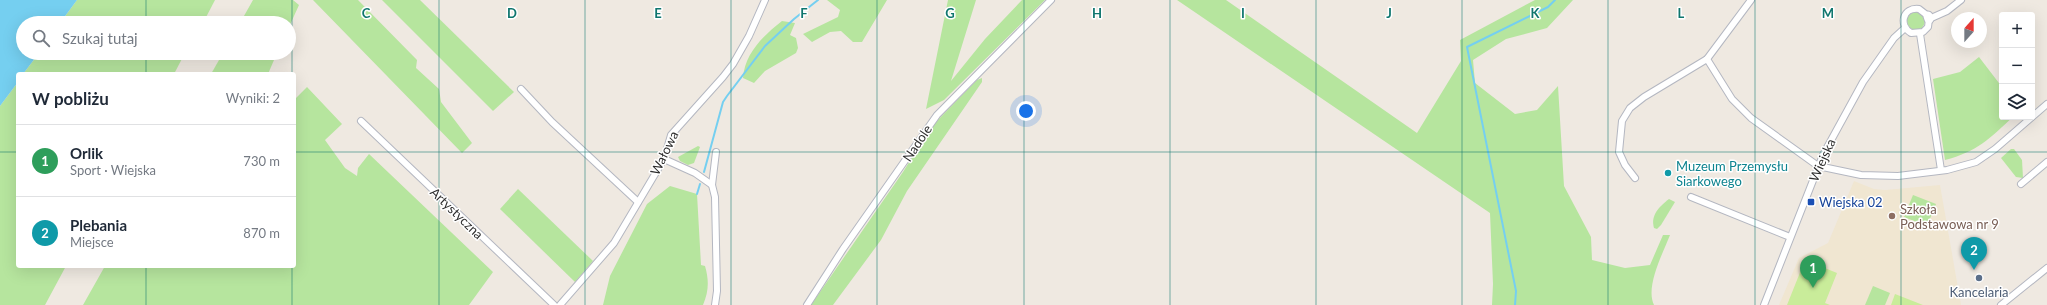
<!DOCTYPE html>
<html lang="pl">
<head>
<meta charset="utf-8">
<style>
  :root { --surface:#fff; --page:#f6f6f7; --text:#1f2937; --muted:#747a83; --line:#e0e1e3; --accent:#db2777 }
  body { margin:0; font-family:Lato,sans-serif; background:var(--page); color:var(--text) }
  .controls { position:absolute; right:12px; top:12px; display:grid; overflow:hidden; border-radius:4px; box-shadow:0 4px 16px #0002 }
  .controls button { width:36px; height:36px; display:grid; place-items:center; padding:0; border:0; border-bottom:1px solid var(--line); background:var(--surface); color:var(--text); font:20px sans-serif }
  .compass { position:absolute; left:1951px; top:12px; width:36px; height:36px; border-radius:50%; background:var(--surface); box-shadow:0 4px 16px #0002; rotate:21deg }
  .you { position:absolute; left:1026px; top:111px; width:14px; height:14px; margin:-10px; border:3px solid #fff; border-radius:50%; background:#1a73e8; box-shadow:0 0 0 6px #1a73e833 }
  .badge { display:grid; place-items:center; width:26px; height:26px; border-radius:50%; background:var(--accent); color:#fff; font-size:13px; font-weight:700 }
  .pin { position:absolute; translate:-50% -33px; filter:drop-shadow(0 1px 2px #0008) }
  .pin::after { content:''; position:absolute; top:21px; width:14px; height:12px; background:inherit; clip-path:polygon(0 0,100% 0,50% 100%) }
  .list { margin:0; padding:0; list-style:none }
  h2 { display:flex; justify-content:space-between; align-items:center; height:52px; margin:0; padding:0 16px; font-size:17px }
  h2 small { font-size:13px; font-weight:400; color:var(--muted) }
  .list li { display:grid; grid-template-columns:26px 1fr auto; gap:12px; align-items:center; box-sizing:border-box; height:72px; padding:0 16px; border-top:1px solid var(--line) }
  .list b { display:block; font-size:15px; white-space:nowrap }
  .list p { margin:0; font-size:13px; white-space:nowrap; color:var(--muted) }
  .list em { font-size:13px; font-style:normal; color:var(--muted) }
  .icon { flex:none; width:22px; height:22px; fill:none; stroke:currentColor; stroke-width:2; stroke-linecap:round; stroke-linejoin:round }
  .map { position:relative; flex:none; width:2047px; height:305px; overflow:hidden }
  .search { position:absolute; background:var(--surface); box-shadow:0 4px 16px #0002; left:16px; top:16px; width:280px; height:44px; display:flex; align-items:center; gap:10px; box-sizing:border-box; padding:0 14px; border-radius:22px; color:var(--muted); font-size:15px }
  .panel { position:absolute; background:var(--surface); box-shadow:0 4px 16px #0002; left:16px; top:72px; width:280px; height:196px; border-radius:4px }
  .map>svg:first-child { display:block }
  .education { fill:#f0e6d1 }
  .green { fill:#b6e59e }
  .pitch { fill:#c9ec9a }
  .water { fill:#75cff0 }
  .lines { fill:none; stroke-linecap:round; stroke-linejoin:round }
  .stream { stroke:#75cff0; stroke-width:2 }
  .street-casing { stroke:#b4b7c1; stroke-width:8 }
  .secondary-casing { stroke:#b4b7c1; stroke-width:11 }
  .street { stroke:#fff; stroke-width:6 }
  .secondary { stroke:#fff; stroke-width:9 }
  .grid { fill:none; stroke:#0f766e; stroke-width:1; stroke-opacity:0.55 }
  .culture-dot { fill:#0f9aa8; stroke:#fff; stroke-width:1.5 }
  .transit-dot { fill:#1a4fb4; stroke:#fff; stroke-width:1.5 }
  .education-dot { fill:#8d6e63; stroke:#fff; stroke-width:1.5 }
  .service-dot { fill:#5c6f8a; stroke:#fff; stroke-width:1.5 }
  .labels { text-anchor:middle; stroke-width:3; stroke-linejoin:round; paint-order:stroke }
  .street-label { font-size:13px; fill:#2e2e2e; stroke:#fff }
  .culture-label { font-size:13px; fill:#0d838f; stroke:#fff; text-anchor:start }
  .transit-label { font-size:13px; fill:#164399; stroke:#fff; text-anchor:start }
  .education-label { font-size:13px; fill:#785e54; stroke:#fff; text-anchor:start }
  .service-label { font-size:13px; fill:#4e5e75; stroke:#fff }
  .grid-label { font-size:13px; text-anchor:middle; font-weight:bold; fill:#0f766e; stroke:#fff; stroke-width:3; stroke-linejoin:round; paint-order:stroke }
</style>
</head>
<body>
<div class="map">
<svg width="2047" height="305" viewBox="0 0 2047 305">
  <rect width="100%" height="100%" fill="#efe9e1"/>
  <path class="education" d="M1854,181L1874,189L1885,190L1940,185L1961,305H1779L1799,258L1828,243Z"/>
  <g class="green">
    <path d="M77,0H215L203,23H60Z"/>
    <path d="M253,0H293L299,5L289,27V23H240Z"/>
    <path d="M313,0H358L417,60L416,68L439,89L441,102L472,143L462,153Z"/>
    <path d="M382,0H420L514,92L493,111Z"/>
    <path d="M827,0H887L862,42H853L841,31L830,32L812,42L803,34L838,17L840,10Z"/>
    <path d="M948,0H976L951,81L985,39L1022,0H1045L944,100L926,109Z"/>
    <path d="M1177,0H1226L1417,133L1461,61L1460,40L1535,0H1573L1547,28L1506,39L1473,60L1475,83L1515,114L1537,110L1558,86L1564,186L1591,237L1592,260L1625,268L1650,265L1663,235H1670C1663,253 1645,287 1654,305H1492L1493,284L1490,213Z"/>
    <circle cx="1916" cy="21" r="9"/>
    <path d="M782,21L795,23L790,35L796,38L798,48L796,53L765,71L754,83L743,78C745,53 763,36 782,21Z"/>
    <path d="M39,53H185L174,74H23Z"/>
    <path d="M223,53H277L268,74H211Z"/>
    <path d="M1979,57L2002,87V117H2013C1990,138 1977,152 1945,160L1933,79L1960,72Z"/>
    <path d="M982,78V82L907,191L881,240L833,305H811L903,172L931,127L977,80Z"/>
    <path d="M18,82V266H66L45,305H0V106Z"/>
    <path d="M307,87L342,124L325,140L345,168L357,176L358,168L369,154L493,272L469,305H83L105,266H294V100Z"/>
    <path d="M698,146L700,147L694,163L688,165L680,161L678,157Z"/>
    <path d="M2011,149H2014L2022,160L2023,178L2016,177L2001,158Z"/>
    <path d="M670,186L697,194L701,265L705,266C709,280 709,291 703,305H603L610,276L647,204Z"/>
    <path d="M518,189L593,261L575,282L500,209Z"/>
    <path d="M1913,195L1936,204L1927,226L1904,217Z"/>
    <path d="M1669,199L1675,202L1661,225L1657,229L1654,228C1650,215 1660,206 1669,199Z"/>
    <path d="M1873,286L1890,293L1885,305H1865Z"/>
  </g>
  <g class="pitch">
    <path d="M1805,260L1837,273L1825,303L1830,305H1787Z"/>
    <path d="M1895,294L1923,305H1891Z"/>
  </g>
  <path class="water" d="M0,0H77L60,23H23V53H39L23,74H18V82L0,106Z"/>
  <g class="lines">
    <g class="stream">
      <path d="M704,172L723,102L727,96L765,46L794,19L818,0"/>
      <path d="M697,194L700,184"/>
      <path d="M1515,305L1516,291L1467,47L1548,7L1555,0"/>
    </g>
    <defs>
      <g id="street">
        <path d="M1928,16L1919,9C1903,7 1898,25 1911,33L1923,32L1928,27L1929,19L1947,11L1961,0"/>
        <path d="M1920,34L1941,170"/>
        <path d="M1707,59L1732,99L1751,118L1818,166L1861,175L1898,176L1947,170L1976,162L1995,149L2047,104"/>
        <path d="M521,89L552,122L638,202"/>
        <path d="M361,121L554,305"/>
        <path d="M664,159L695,173L712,185L715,197L717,291L715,305"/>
        <path d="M1635,178L1625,165L1619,152L1622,121L1630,108L1644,97L1707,59L1751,0"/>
        <path d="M2021,184L2047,162"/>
        <path d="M712,185L716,152"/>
        <path d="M1691,197L1790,237"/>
        <path d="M560,305L614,243L664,159L671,135L723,77L733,64L749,36L765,0"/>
        <path d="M807,305L843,249L937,115L1051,0"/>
        <path d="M1764,305L1823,155L1863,82L1894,38L1905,28"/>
        <path d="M2001,305L2047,268"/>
      </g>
      <path id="secondary" d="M1928,16L1929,19"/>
    </defs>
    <use href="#street" class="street-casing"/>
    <use href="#secondary" class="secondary-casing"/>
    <use href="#street" class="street"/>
    <use href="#secondary" class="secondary"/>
  </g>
  <path class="grid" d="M146,0V23M292,0V74M439,0V305M585,0V305M731,0V305M877,0V305M1024,0V305M1170,0V305M1316,0V305M1462,0V305M1608,0V305M1755,0V305M1901,0V305M146,53V74M0,152H18M294,152H2047M146,266V305M292,266V305"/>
  <circle class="culture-dot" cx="1668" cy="173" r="4"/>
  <rect class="transit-dot" x="1807" y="198" width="8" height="8" rx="2"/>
  <circle class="education-dot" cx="1892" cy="216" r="4"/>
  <circle class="service-dot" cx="1979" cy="278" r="4"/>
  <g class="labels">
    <g class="street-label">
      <text transform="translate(917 143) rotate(-56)" y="5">Nadole</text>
      <text transform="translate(664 153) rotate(-64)" y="5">Wałowa</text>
      <text transform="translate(1822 160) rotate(-66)" y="5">Wiejska</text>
      <text transform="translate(457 213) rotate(44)" y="5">Artystyczna</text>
    </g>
    <g class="culture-label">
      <text x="1676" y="171">Muzeum Przemysłu<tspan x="1676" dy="15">Siarkowego</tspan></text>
    </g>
    <g class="transit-label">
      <text x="1819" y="207">Wiejska 02</text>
    </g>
    <g class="education-label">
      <text x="1900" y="214">Szkoła<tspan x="1900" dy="15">Podstawowa nr 9</tspan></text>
    </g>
    <g class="service-label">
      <text x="1979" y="297">Kancelaria</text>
    </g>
  </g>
  <g class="grid-label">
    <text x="366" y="18">C</text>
    <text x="512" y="18">D</text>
    <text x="658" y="18">E</text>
    <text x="804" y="18">F</text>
    <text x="950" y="18">G</text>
    <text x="1097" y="18">H</text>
    <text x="1243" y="18">I</text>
    <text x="1389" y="18">J</text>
    <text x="1535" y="18">K</text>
    <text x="1681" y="18">L</text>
    <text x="1828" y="18">M</text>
  </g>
</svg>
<div class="controls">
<button>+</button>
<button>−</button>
<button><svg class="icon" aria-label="layers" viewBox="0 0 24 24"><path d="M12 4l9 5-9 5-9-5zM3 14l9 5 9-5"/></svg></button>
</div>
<svg class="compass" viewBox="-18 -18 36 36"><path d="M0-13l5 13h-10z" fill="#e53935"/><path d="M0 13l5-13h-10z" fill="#747a83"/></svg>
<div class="you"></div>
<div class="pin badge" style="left:1813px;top:288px;background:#2e9e5b">1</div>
<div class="pin badge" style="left:1974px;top:270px;background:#0f9aa8">2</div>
<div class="search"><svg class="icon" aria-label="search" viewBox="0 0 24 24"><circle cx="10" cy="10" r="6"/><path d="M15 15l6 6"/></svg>Szukaj tutaj</div>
<section class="panel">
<h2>W pobliżu<small>Wyniki: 2</small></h2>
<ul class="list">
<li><span class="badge" style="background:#2e9e5b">1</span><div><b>Orlik</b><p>Sport · Wiejska</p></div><em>730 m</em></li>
<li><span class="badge" style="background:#0f9aa8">2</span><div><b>Plebania</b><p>Miejsce</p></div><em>870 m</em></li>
</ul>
</section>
</div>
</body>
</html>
